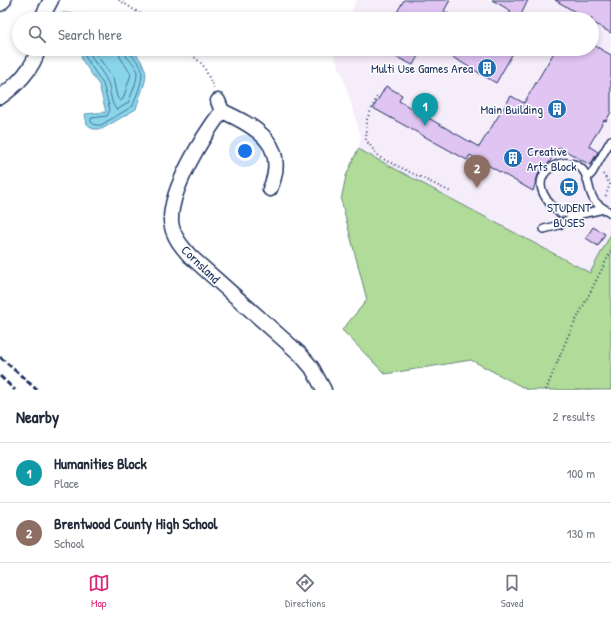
<!DOCTYPE html>
<html lang="en">
<head>
<meta charset="utf-8">
<style>
  :root { --surface:#fff; --page:#f6f6f7; --text:#1f2937; --muted:#747a83; --line:#e0e1e3; --accent:#db2777 }
  body { margin:0; font-family:"Patrick Hand",sans-serif; background:var(--page); color:var(--text) }
  .you { position:absolute; left:245px; top:151px; width:14px; height:14px; margin:-10px; border:3px solid #fff; border-radius:50%; background:#1a73e8; box-shadow:0 0 0 6px #1a73e833 }
  .badge { display:grid; place-items:center; width:26px; height:26px; border-radius:50%; background:var(--accent); color:#fff; font-size:13px; font-weight:700 }
  .pin { position:absolute; translate:-50% -33px; filter:drop-shadow(0 1px 2px #0008) }
  .pin::after { content:''; position:absolute; top:21px; width:14px; height:12px; background:inherit; clip-path:polygon(0 0,100% 0,50% 100%) }
  .list { margin:0; padding:0; list-style:none }
  h2 { display:flex; justify-content:space-between; align-items:center; height:52px; margin:0; padding:0 16px; font-size:17px }
  h2 small { font-size:13px; font-weight:400; color:var(--muted) }
  .list li { display:grid; grid-template-columns:26px 1fr auto; gap:12px; align-items:center; box-sizing:border-box; height:60px; padding:0 16px; border-top:1px solid var(--line) }
  .list b { display:block; font-size:15px; white-space:nowrap }
  .list p { margin:0; font-size:13px; white-space:nowrap; color:var(--muted) }
  .list em { font-size:13px; font-style:normal; color:var(--muted) }
  .icon { flex:none; width:22px; height:22px; fill:none; stroke:currentColor; stroke-width:2; stroke-linecap:round; stroke-linejoin:round }
  .map { position:relative; flex:none; width:611px; height:390px; overflow:hidden }
  .search { position:absolute; background:var(--surface); box-shadow:0 2px 6px #0003; left:12px; right:12px; top:12px; height:44px; display:flex; align-items:center; gap:10px; box-sizing:border-box; padding:0 14px; border-radius:22px; color:var(--muted); font-size:15px }
  .sheet { height:172px; background:var(--surface) }
  nav { display:flex; justify-content:space-around; align-items:center; box-sizing:border-box; height:56px; border-top:1px solid var(--line); background:var(--surface); font-size:11px; color:var(--muted) }
  nav a { display:grid; justify-items:center; gap:2px }
  nav .on { color:var(--accent) }
  .map>svg:first-child { display:block }
  .built { fill:#f6edfb }
  .green { fill:#b0db98; stroke:#66857b }
  .water { fill:#89d5ea; stroke:#5d93b2 }
  .lines { fill:none; stroke-linecap:round; stroke-linejoin:round }
  .shore { stroke:#477196; stroke-width:1 }
  .building { fill:#e0c4f2; stroke:#1b2f5e }
  .service-casing { stroke:#1b2f5e; stroke-width:10 }
  .minor-casing { stroke:#1b2f5e; stroke-width:17 }
  .path { stroke:#1b2f5e; stroke-width:2; stroke-dasharray:1 3; stroke-linecap:butt }
  .service { stroke:#fff; stroke-width:7 }
  .minor { stroke:#fff; stroke-width:14 }
  .rail { stroke:#1b2f5e; stroke-width:3; stroke-dasharray:6 3; stroke-linecap:butt }
  .labels { text-anchor:middle; stroke-width:3; stroke-linejoin:round; paint-order:stroke }
  .poi-label { font-size:13px; fill:#1b2f5e; stroke:#fff; text-anchor:end }
  .street-label { font-size:13px; fill:#1b2f5e; stroke:#fff }
</style>
</head>
<body>
<div class="map">
<svg width="611" height="390" viewBox="0 0 611 390">
  <rect width="100%" height="100%" fill="#fff"/>
  <filter id="ink" filterUnits="userSpaceOnUse"><feTurbulence type="fractalNoise" baseFrequency=".025" numOctaves="2"/><feDisplacementMap in="SourceGraphic" scale="8" xChannelSelector="R" yChannelSelector="G"/><feConvolveMatrix kernelMatrix="1 2 1 2 8 2 1 2 1" color-interpolation-filters="sRGB"/></filter>
  <g filter="url(#ink)">
    <path class="built" d="M356,0H611V234L528,390L471,360L385,374L342,330L367,300L341,200L346,176L358,149L361,137L343,77L334,55L338,49H592V19H349Z"/>
    <path class="green" d="M358,149L590,273L611,234V390H528L471,360L385,374L342,330L367,300L341,200L346,176Z"/>
    <g class="water">
      <path d="M63,13L94,15L100,19H54Z"/>
      <path d="M80,49H132C155,76 144,79 136,109L102,129H93L87,124L85,114L106,112L99,85L82,60Z"/>
    </g>
    <g class="lines">
      <g class="shore">
        <path d="M84,49L86,58L103,84L110,110L107,116L91,118V122L95,125H101L133,106C136,94 147,76 139,64C136,59 130,55 129,49"/>
        <path d="M89,49C91,62 103,70 108,83C111,91 110,104 117,110L128,103C131,94 140,78 136,68C133,61 124,58 124,49"/>
        <path d="M95,49L96,54L113,78L117,97L120,101L123,99L131,74L120,57L118,49"/>
      </g>
    </g>
    <g class="building">
      <path d="M404,0H450L444,11L457,19H393Z"/>
      <path d="M492,0H528L519,19H507L511,11Z"/>
      <path d="M555,0H611V33L592,22V19H587Z"/>
      <path d="M592,44L611,55V112L606,121L604,120L589,146L598,152L590,165L559,147L549,163L539,172L533,191L470,155L467,160L373,108L386,86L402,95L399,101L479,147L511,96L524,103L556,49H592Z"/>
      <path d="M379,49H422L413,65Z"/>
      <path d="M439,49H506L513,53L496,83Z"/>
      <path d="M593,227L605,234L598,246L586,238Z"/>
    </g>
    <g class="lines">
      <defs>
        <g id="service">
          <path d="M588,177L592,173L611,140"/>
          <path d="M604,209L581,214L560,213C551,206 543,198 541,186C540,169 561,159 574,164C591,170 586,188 594,200C598,206 605,209 611,213"/>
          <path d="M544,229L559,225L578,216"/>
        </g>
        <g id="minor">
          <path d="M0,4L4,0"/>
          <path d="M41,19L51,0"/>
          <path d="M0,97C16,86 34,68 38,49"/>
          <path d="M218,101L222,111C203,136 170,189 171,221C172,235 181,246 190,256L300,354L312,368L324,390"/>
          <path d="M222,111C257,127 289,145 270,189"/>
        </g>
      </defs>
      <use href="#service" class="service-casing"/>
      <use href="#minor" class="minor-casing"/>
      <g class="path">
        <path d="M119,0L148,19"/>
        <path d="M186,49L203,65L215,90"/>
        <path d="M377,97L367,119L366,140L379,157L451,192"/>
        <path d="M603,174L610,184L605,198"/>
        <path d="M546,390L568,336L611,251"/>
      </g>
      <use href="#service" class="service"/>
      <use href="#minor" class="minor"/>
      <g class="rail">
        <path d="M0,357L37,390"/>
        <path d="M0,376L15,390"/>
      </g>
    </g>
  </g>
  <defs>
    <symbol id="building-disc" viewBox="-11 -11 22 22"><circle r="9.5" fill="#1f6fb2" stroke="#fff"/><path d="M-4-6H4V6H1V3H-1V6H-4ZM-2.5-4.3h1.7v1.8h-1.7ZM.8-4.3h1.7v1.8H.8ZM-2.5-1h1.7V.8h-1.7ZM.8-1h1.7V.8H.8Z" fill="#fff"/></symbol>
    <symbol id="bus-disc" viewBox="-11 -11 22 22"><circle r="9.5" fill="#1f6fb2" stroke="#fff"/><path d="M-5-6H5V4H4V6H2V4H-2V6H-4V4H-5ZM-3.5-4V0h7V-4ZM-3.5 1.2v1.5H-2V1.2ZM2 1.2v1.5H3.5V1.2Z" fill="#fff"/></symbol>
  </defs>
  <g fill-rule="evenodd">
    <use href="#building-disc" x="476" y="57" width="22" height="22"/>
    <use href="#building-disc" x="546" y="98" width="22" height="22"/>
    <use href="#building-disc" x="502" y="147" width="22" height="22"/>
    <use href="#bus-disc" x="558" y="176" width="22" height="22"/>
  </g>
  <g class="labels">
    <g class="poi-label">
      <text x="473" y="73">Multi Use Games Area</text>
      <text x="543" y="114">Main Building</text>
      <text x="527" y="156" text-anchor="start">Creative<tspan x="527" dy="15">Arts Block</tspan></text>
      <text x="569" y="212" text-anchor="middle">STUDENT<tspan x="569" dy="15">BUSES</tspan></text>
    </g>
    <g class="street-label">
      <text transform="translate(201 264) rotate(44)" y="5">Cornsland</text>
    </g>
  </g>
</svg>
<div class="you"></div>
<div class="pin badge" style="left:425px;top:126px;background:#0f9aa8">1</div>
<div class="pin badge" style="left:477px;top:188px;background:#8d6e63">2</div>
<div class="search"><svg class="icon" aria-label="search" viewBox="0 0 24 24"><circle cx="10" cy="10" r="6"/><path d="M15 15l6 6"/></svg>Search here</div>
</div>
<section class="sheet">
<h2>Nearby<small>2 results</small></h2>
<ul class="list">
<li><span class="badge" style="background:#0f9aa8">1</span><div><b>Humanities Block</b><p>Place</p></div><em>100 m</em></li>
<li><span class="badge" style="background:#8d6e63">2</span><div><b>Brentwood County High School</b><p>School</p></div><em>130 m</em></li>
</ul>
</section>
<nav>
<a class="on"><svg class="icon" aria-label="map" viewBox="0 0 24 24"><path d="M3 6l6-2 6 2 6-2v14l-6 2-6-2-6 2zM9 4v14M15 6v14"/></svg>Map</a>
<a><svg class="icon" aria-label="directions" viewBox="0 0 24 24"><path d="M12 3l9 9-9 9-9-9zM9 14v-3h6M13 9l2 2-2 2"/></svg>Directions</a>
<a><svg class="icon" aria-label="saved" viewBox="0 0 24 24"><path d="M7 4h10v16l-5-4-5 4z"/></svg>Saved</a>
</nav>
</body>
</html>
